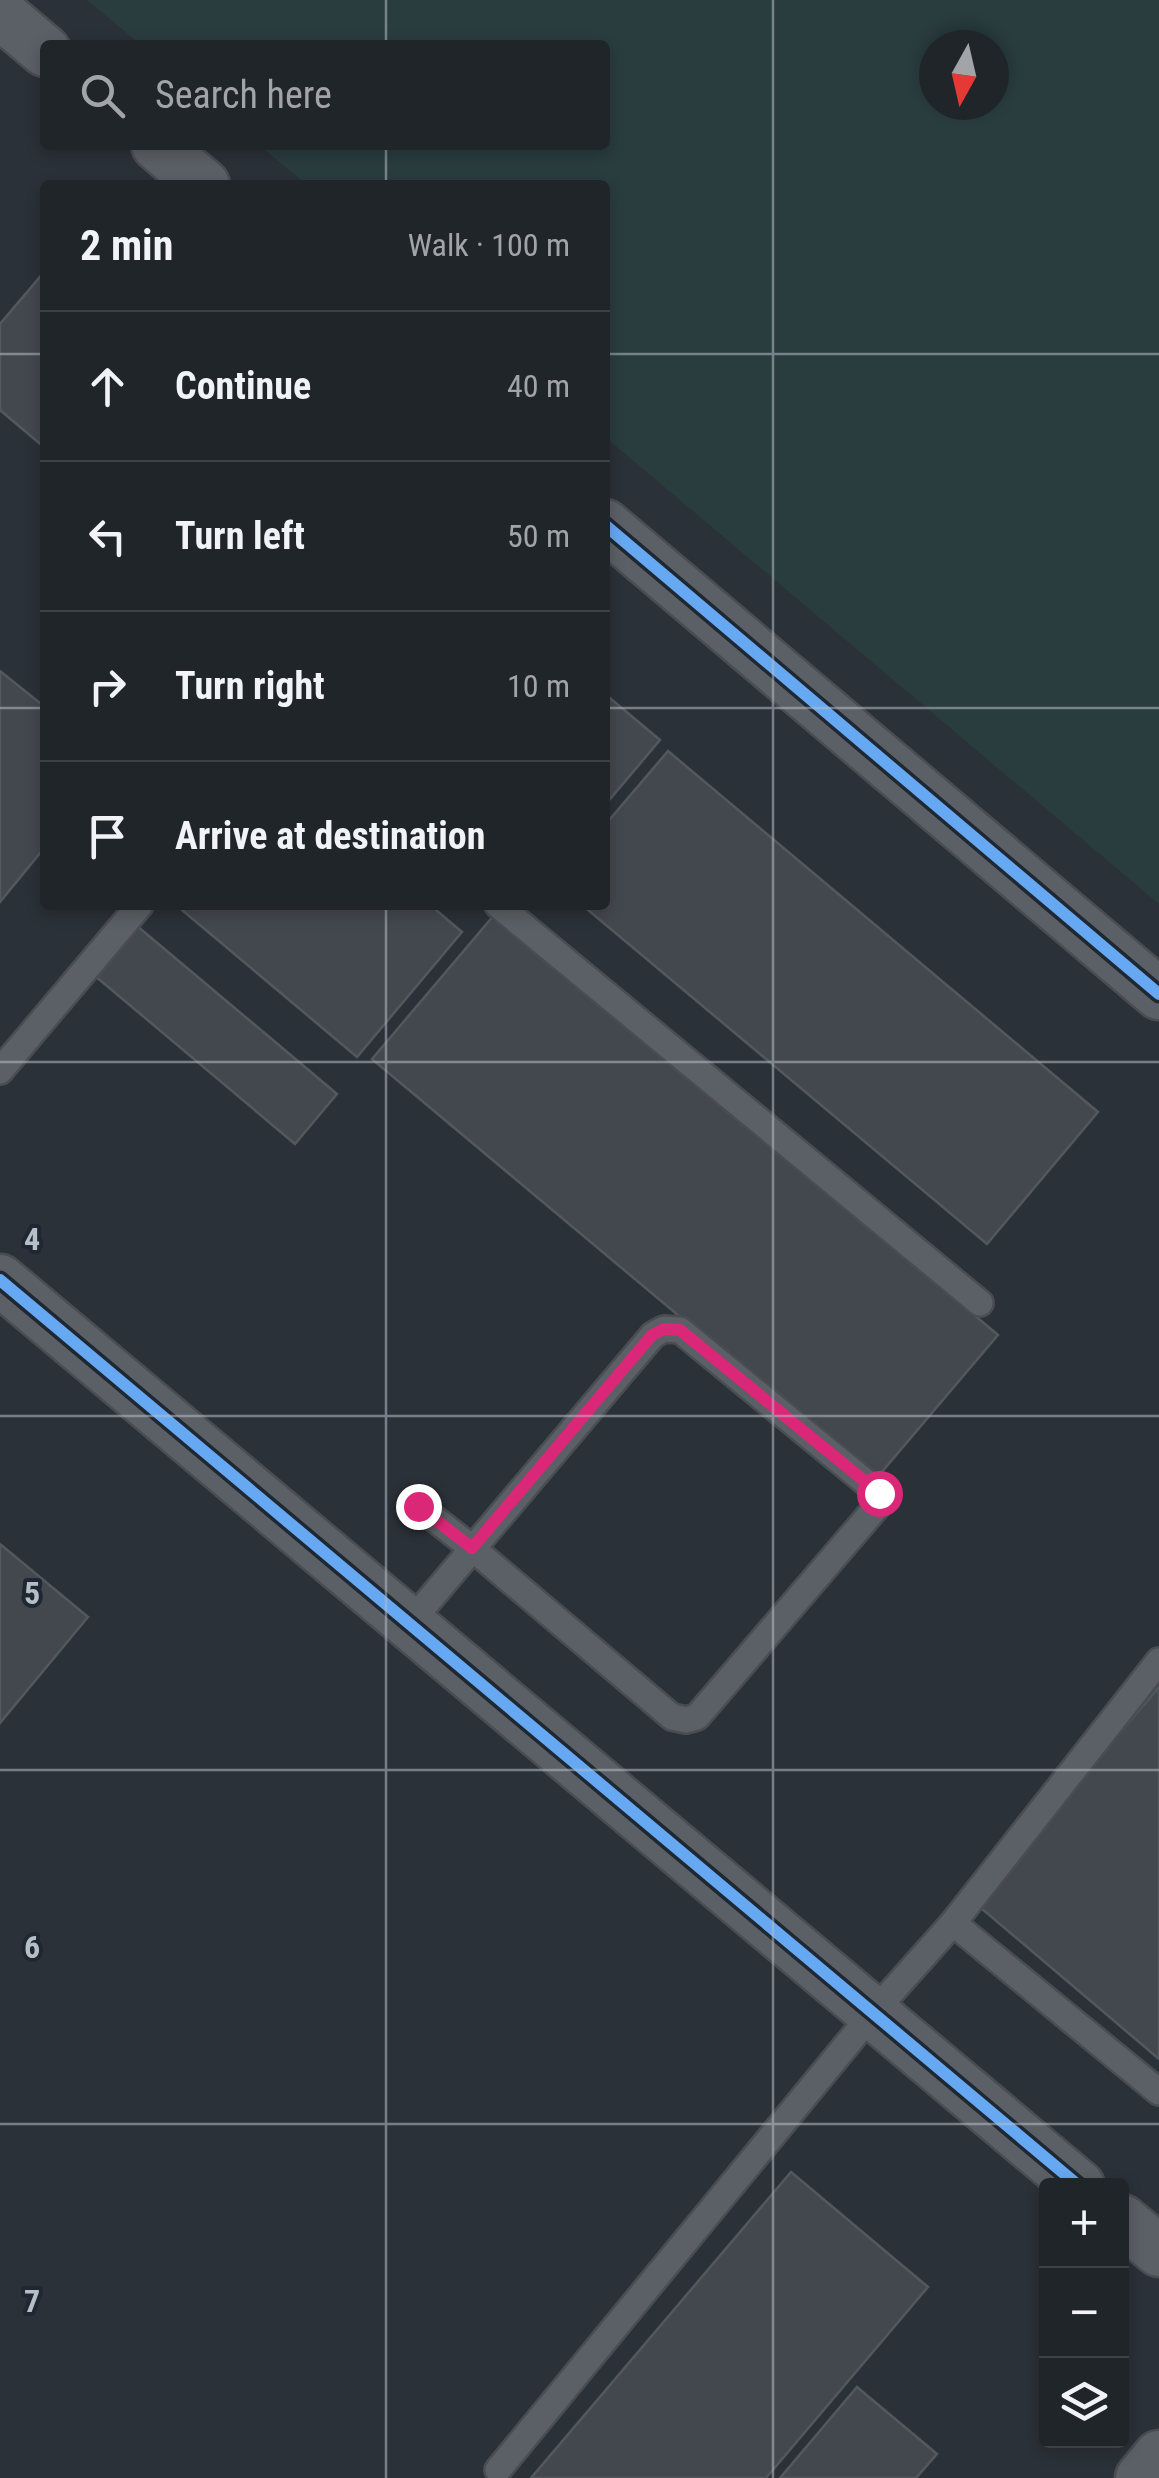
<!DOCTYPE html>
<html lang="en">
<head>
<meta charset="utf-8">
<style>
  :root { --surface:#20252a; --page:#282d32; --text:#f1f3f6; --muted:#a2a5a8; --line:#3d4247 }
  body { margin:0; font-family:"Roboto Condensed",sans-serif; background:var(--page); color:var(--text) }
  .controls { position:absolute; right:30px; bottom:30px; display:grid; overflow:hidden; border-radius:10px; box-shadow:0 5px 15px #0003 }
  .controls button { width:90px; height:90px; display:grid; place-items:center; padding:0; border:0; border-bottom:2px solid var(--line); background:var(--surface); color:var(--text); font:50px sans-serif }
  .compass { position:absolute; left:919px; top:30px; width:90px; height:90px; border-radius:50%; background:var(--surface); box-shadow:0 5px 15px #0003; rotate:188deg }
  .stop { position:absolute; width:30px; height:30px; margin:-22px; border:8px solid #db2777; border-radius:50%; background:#fff }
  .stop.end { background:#db2777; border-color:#fff; box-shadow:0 2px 10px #0008 }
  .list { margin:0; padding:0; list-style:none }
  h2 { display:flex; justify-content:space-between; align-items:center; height:130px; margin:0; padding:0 40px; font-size:42px }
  h2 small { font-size:32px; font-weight:400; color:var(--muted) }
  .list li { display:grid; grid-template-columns:65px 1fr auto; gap:30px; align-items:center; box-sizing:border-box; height:150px; padding:0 40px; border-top:2px solid var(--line) }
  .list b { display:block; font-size:38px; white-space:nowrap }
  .list em { font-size:32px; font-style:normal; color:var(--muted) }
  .icon { flex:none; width:55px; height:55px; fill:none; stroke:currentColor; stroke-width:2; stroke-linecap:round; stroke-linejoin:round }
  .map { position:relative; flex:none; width:1159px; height:2478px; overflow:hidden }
  .search { position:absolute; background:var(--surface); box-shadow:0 5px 15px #0003; left:40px; top:40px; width:570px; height:110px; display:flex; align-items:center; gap:25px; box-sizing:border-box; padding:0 35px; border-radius:10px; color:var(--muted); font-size:38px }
  .panel { position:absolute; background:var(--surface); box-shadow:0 5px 15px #0003; left:40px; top:180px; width:570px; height:730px; border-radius:10px }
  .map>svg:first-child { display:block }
  .green { fill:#293c3e; fill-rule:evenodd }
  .building { fill:#43484e; stroke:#53585f; stroke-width:2.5 }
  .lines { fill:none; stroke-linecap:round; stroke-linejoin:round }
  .lane-casing { stroke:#494d53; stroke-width:30 }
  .street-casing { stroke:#494d53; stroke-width:55 }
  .lane { stroke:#5b6066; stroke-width:25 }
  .street { stroke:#5b6066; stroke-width:50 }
  .cycleway-casing { stroke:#1f2832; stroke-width:19 }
  .cycleway { stroke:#66a8f1; stroke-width:12 }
  .route { stroke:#db2777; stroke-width:12 }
  .grid { fill:none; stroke:#b6bec8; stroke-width:2.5; stroke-opacity:0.55 }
  .grid-label { font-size:32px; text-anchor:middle; font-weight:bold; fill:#b6bec8; stroke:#1f2832; stroke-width:8; stroke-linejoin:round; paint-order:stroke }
</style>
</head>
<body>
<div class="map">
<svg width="1159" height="2478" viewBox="0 0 1159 2478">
  <rect width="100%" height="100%" fill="#2b3138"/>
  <path class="green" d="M87,0H1159V904L605,437V185H307L259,145H605V45H141ZM934,45H994V105H934Z"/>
  <g class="building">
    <path d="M45,271V448L0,410V324Z"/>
    <path d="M0,671L45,707V847L0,902Z"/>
    <path d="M605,694L660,740L605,805Z"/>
    <path d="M668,751L1098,1112L987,1244L582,905H605V825Z"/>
    <path d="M176,905H430L462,932L357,1057Z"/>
    <path d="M495,914L998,1335L875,1480L372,1059Z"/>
    <path d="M130,920L337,1094L295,1144L88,970Z"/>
    <path d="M0,1544L88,1617L0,1723Z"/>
    <path d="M1159,1687V2059L974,1902Z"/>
    <path d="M791,2172L928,2287L766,2478H531Z"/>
    <path d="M857,2387L937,2454L916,2478H780Z"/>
  </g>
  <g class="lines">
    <defs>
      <g id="lane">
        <path d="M498,905L980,1303"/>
        <path d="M0,1071L140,905"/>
        <path d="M409,1624L653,1335L664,1329L680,1330L879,1493L880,1503L697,1717L686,1720L672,1717L472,1548L418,1506"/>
        <path d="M953,1923L1159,2092"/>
        <path d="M498,2470L872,2014L953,1923L1159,1661"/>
      </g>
      <g id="street">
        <path d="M0,13L45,51"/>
        <path d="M157,145L204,185"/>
        <path d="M605,525L1159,994"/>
        <path d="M0,1280L1079,2186"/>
        <path d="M1122,2220L1159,2251"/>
        <path d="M1141,2478L1159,2456"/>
      </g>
    </defs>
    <use href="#lane" class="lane-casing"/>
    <use href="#street" class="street-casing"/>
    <use href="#lane" class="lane"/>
    <use href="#street" class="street"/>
    <defs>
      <g id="cycleway">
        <path d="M605,525L1159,994"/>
        <path d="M0,1280L1079,2186"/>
      </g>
    </defs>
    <use href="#cycleway" class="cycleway-casing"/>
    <use href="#cycleway" class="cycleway"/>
  </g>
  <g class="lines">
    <path class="route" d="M418,1506L472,1548L652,1335L664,1329L680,1330L879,1493"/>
  </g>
  <path class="grid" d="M386,0V45M773,0V2478M386,145V185M0,354H45M605,354H1159M0,708H45M605,708H1159M386,905V2478M0,1062H1159M0,1416H1159M0,1770H1159M0,2124H1159"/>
  <g class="grid-label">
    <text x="32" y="1250">4</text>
    <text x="32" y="1604">5</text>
    <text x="32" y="1958">6</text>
    <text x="32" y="2312">7</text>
  </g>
</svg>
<div class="controls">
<button>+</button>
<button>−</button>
<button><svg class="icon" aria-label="layers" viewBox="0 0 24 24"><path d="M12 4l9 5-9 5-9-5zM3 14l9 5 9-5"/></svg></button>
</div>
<svg class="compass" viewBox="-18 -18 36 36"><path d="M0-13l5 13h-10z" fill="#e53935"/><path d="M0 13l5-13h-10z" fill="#a2a5a8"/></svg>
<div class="stop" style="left:879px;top:1493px"></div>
<div class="stop end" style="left:418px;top:1506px"></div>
<div class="search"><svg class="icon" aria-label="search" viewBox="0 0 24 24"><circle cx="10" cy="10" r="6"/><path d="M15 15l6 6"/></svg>Search here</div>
<section class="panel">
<h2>2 min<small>Walk · 100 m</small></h2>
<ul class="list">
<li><svg class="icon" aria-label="ahead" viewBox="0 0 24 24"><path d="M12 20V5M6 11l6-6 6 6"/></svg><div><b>Continue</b></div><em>40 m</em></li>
<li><svg class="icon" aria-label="left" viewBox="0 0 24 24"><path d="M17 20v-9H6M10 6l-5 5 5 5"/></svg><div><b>Turn left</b></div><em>50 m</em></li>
<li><svg class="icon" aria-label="right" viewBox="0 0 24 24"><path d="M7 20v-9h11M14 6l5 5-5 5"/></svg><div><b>Turn right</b></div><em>10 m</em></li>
<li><svg class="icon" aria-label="arrive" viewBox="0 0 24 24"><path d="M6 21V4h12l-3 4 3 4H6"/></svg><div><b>Arrive at destination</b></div></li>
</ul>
</section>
</div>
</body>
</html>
